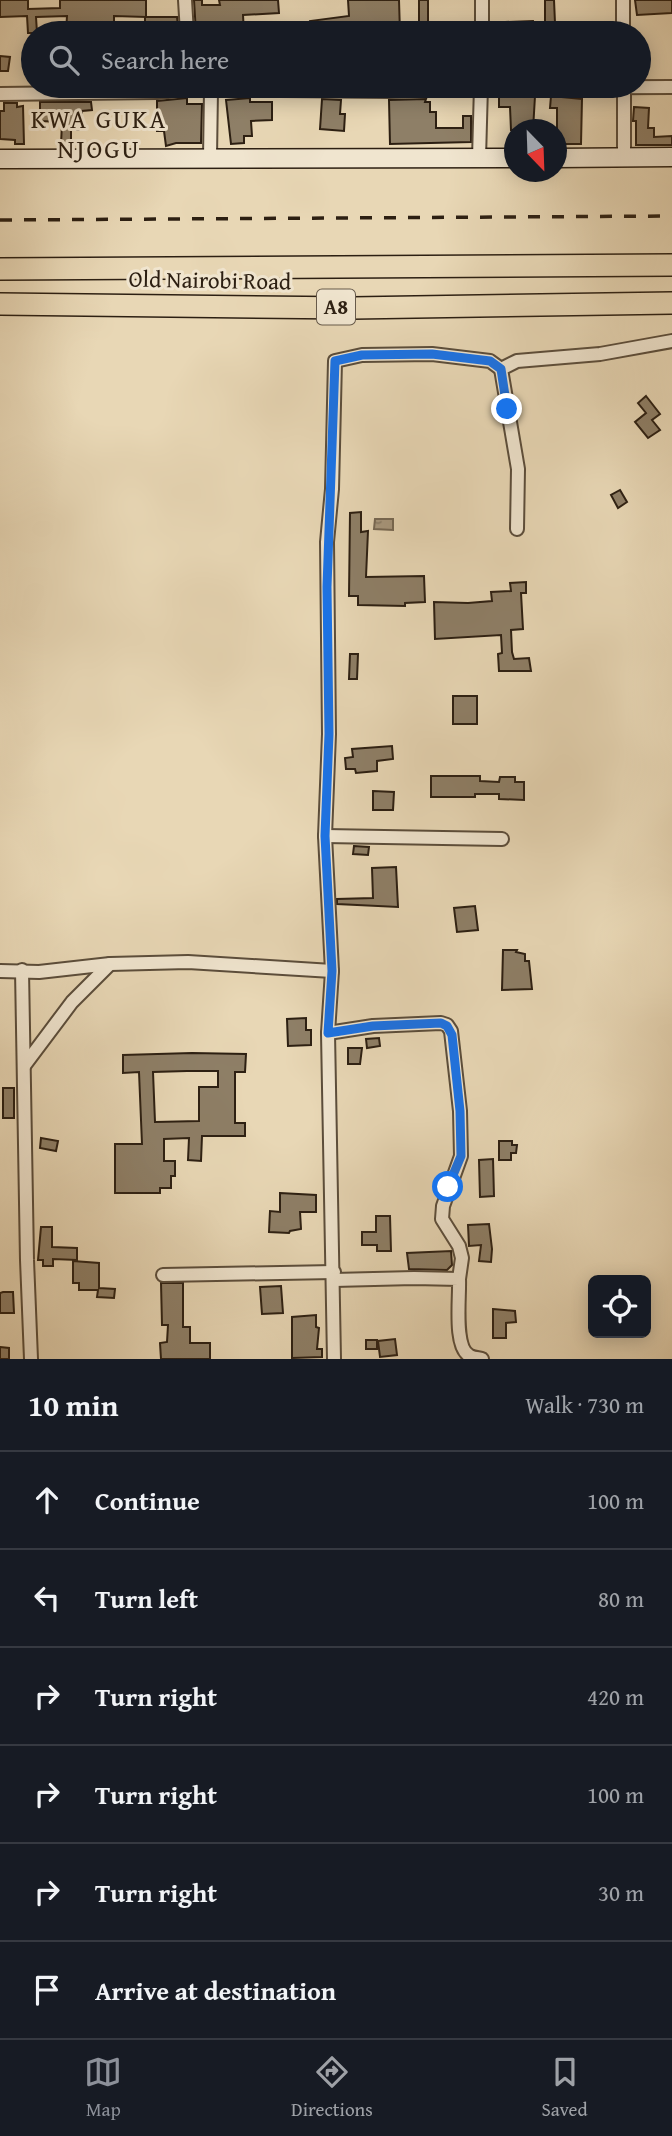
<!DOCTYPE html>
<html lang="en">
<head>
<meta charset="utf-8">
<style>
  :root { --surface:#171b24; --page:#242831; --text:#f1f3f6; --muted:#9ea1a6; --line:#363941; --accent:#8c9099 }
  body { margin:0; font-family:"Gentium Book Plus",serif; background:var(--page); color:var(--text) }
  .controls { position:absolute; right:21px; bottom:21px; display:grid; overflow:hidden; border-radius:10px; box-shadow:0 4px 18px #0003 }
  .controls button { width:63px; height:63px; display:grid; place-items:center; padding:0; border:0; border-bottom:2px solid var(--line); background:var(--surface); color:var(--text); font:35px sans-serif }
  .compass { position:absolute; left:504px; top:119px; width:63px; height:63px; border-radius:50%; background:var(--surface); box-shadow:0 4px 18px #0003; rotate:157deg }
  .stop { position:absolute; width:21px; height:21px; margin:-16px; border:5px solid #1a73e8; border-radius:50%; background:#fff }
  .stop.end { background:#1a73e8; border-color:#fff; box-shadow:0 2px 7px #0008 }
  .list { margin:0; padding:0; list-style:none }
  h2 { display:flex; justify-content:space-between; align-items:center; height:91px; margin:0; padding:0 28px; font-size:30px }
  h2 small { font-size:23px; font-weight:400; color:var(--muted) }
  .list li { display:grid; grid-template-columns:46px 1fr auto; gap:21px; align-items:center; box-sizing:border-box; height:98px; padding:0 28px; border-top:2px solid var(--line) }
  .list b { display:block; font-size:26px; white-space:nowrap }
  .list em { font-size:23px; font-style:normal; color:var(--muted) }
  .icon { flex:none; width:38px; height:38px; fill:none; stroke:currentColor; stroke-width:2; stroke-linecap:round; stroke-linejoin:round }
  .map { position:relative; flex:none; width:672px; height:1359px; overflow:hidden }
  .search { position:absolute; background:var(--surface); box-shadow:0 4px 18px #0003; left:21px; right:21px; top:21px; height:77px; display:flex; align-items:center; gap:18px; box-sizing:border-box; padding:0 24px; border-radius:38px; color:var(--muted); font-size:26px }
  .sheet { height:679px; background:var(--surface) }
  nav { display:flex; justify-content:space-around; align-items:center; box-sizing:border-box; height:98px; border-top:2px solid var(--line); background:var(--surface); font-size:19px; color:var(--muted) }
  nav a { display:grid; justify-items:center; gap:4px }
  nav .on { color:var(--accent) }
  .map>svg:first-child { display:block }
  .water { fill:url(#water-ripples); stroke:#766853; stroke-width:2 }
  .building { fill:#8e7f67; stroke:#2c1f12; stroke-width:2; fill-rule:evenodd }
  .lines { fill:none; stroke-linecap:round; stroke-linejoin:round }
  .street-casing { stroke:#5b4d3b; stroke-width:16 }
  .secondary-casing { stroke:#2c1f12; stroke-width:21 }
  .highway-casing { stroke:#2c1f12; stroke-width:24 }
  .street { stroke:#f0e5cf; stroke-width:12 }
  .secondary { stroke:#f0e5cf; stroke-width:18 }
  .highway { stroke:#e8d7b5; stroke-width:21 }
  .rail { stroke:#2c1f12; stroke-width:3.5; stroke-dasharray:12 12; stroke-linecap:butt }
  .route { stroke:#1a73e8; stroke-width:9 }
  .labels { text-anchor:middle; stroke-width:6; stroke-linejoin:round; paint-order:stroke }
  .shield { fill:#f0e5cf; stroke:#675a4b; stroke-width:2 }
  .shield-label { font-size:21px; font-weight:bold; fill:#2c1f12 }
  .street-label { font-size:23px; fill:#2c1f12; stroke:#f0e5cf }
  .quarter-label { font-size:26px; letter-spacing:2px; fill:#2c1f12; stroke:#f0e5cf }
</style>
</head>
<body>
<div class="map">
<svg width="672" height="1359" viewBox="0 0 672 1359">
  <defs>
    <pattern id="water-ripples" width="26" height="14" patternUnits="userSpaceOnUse" patternTransform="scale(1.75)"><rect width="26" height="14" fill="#a8987e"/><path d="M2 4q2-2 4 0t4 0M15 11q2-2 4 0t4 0" fill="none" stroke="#897b66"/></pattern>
  </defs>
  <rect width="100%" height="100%" fill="#e8d7b5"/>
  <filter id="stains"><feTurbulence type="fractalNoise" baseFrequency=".00286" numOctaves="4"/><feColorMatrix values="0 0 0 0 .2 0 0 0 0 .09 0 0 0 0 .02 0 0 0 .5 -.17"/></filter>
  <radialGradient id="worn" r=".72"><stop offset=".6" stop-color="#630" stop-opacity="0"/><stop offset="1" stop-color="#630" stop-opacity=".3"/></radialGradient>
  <path class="water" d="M375,519H393V530L374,529Z"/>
  <g class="building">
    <path d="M0,0H28V9L60,8V0H146V17L114,16V30H110V33H66L67,16L36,17L37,33H28L27,16L0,17Z"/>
    <path d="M194,0H202V5H220L219,0H278L279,13L243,15L244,33H196Z"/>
    <path d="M348,0H399L400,33H311L310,21L349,16Z"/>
    <path d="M419,0H428V23L463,24V33H419Z"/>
    <path d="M545,0H554L555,23L545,24Z"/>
    <path d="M635,0H672V13L637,15Z"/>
    <path d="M145,17H177L178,27H175V33H145Z"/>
    <path d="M533,21L534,32L506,33V22Z"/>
    <path d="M0,56L10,57L8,71H0Z"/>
    <path d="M535,96L533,130H511L510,107H499V97Z"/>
    <path d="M551,96L582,99L581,144H557V108H550Z"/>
    <path d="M187,98V104H202L201,143H176L166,146L164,131H157V101Z"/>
    <path d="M250,98V102H272V120L251,121L252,136H244V143L231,144L226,100Z"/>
    <path d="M322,99L341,100L340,114H345L344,131L320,129Z"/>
    <path d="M426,99L425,102H430V112H436V128H463V116H471V142L390,144L389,100Z"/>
    <path d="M40,102H91L92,110L82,111V130H71V145H61L62,122L40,121Z"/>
    <path d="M4,103H17V107L23,106L24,144H15V140L0,139V111H4Z"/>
    <path d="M634,107L649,108L648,128H654V137L672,136V145H636V121H633Z"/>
    <path d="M646,396L660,414L652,420L660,430L648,438L635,422L646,413L638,403Z"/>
    <path d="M620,490L627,502L618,508L611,495Z"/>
    <path d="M361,512V532L368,531L366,577L424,576L425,602L405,603V606L358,605V596H349L350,513Z"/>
    <path d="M526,582V593H521L523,629L511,630L512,652L514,659L529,658L531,671H499L498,654L502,653L501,635L435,639L434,602L468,603L492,601L491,592L511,591L510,583Z"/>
    <path d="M350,654H358L357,679H349Z"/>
    <rect x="453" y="696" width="24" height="28"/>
    <path d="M392,746L393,759L377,761V771L356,773L355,769H346L345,758L353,757L352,749Z"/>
    <path d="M431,776H480V781L499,782L500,777H515V782H524V800L499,799V794H475V797H431Z"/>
    <path d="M373,791L394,792L393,810H373Z"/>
    <path d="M354,846L369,847L368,855L353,854Z"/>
    <path d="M396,867L398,907L337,904V899L373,898L372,868Z"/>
    <path d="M475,906L478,930L457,932L454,908Z"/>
    <path d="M503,950H517L516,952L525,954V961H529L532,989L502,990Z"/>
    <path d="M306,1018V1030H311V1045L288,1046L287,1019Z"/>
    <path d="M379,1038L380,1046L367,1048L366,1039Z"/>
    <path d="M348,1048H362L360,1064H348Z"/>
    <path d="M192,1053L246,1054L245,1072H235V1123H245V1136H202L201,1161L188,1160L189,1138L164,1139V1161H175V1176H171V1188H160V1193H115V1144H142L139,1072L123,1073V1055ZM187,1071H218V1087H199V1121L155,1122L153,1072Z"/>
    <rect x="3" y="1088" width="11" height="30"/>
    <path d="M41,1138L58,1141L56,1151L40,1148Z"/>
    <path d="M499,1141H512V1145H517L516,1153H511V1160H499Z"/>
    <path d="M493,1159L494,1196L480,1197L479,1160Z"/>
    <path d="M280,1193L316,1195V1212H300L301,1229L290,1231L289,1233L269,1232L270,1211L280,1212Z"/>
    <path d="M376,1216H390L391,1251H377V1245H362V1232H376Z"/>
    <path d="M489,1224L492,1249L491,1262L479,1261L481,1245L469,1246L468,1225Z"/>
    <path d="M41,1227H52V1247L77,1248V1260L53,1259V1266H43V1260H38Z"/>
    <path d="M451,1251L452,1265L447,1270L409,1269L407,1253Z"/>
    <path d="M73,1261L99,1263V1288L115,1289L114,1298L97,1297L98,1290H79V1283H73Z"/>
    <path d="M161,1283H183V1327H190V1343H210V1359H161L160,1343L167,1342L168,1325H162Z"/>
    <path d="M281,1286L283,1313L262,1314L260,1287Z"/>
    <path d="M3,1292H13L14,1313H0V1293Z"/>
    <path d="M493,1309L515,1311L516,1322L506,1323V1338H493Z"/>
    <path d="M316,1315V1327L319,1328L317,1349H322V1357L292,1358V1317Z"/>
    <path d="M395,1339L397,1355L380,1357L378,1341Z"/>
    <rect x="366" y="1340" width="11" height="9"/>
    <path d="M0,1347L9,1348V1359H0Z"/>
  </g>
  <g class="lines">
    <defs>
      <g id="street">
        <path d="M185,0L187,33"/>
        <path d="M623,0V33"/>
        <path d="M482,33V0"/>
        <path d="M0,94L157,92L189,89L389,91L481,88L672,87"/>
        <path d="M210,157L211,90"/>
        <path d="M479,158L481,86"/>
        <path d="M624,158V86"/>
        <path d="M517,529L518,469L501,369L517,361L600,354L672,341"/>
        <path d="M325,836L502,839"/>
        <path d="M22,970L27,1260L31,1359"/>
        <path d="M0,971L39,972L110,964L188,962L332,971"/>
        <path d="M328,1033L373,1026L441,1023L447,1025L451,1031L460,1111L461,1156L443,1206L442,1219L459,1246L462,1258L459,1279"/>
        <path d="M24,1066L72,1002L110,964"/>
        <path d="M163,1275L334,1272"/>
        <path d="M334,1280L414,1278L459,1279C460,1297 453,1348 470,1356C474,1358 478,1358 482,1359"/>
        <path d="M334,1359L328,1033L332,971L325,836L329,734L327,542L332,489L335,361L362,355L432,354L490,361L501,369"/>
      </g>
      <g id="secondary">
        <path d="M556,158L672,157"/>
        <path d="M0,159L514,158"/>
      </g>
      <g id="highway">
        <path d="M0,269L672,265"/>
        <path d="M0,304L353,308L672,303"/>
      </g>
    </defs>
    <use href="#street" class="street-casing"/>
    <use href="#secondary" class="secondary-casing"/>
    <use href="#highway" class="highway-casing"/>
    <use href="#street" class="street"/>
    <use href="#secondary" class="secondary"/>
    <use href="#highway" class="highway"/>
    <path class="rail" d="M0,220L672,216"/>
  </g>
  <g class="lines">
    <path class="route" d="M448,1187L461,1156L460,1111L452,1035L447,1026L441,1023L373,1026L328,1033L332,971L325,836L329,734L327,587L335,361L362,355L432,354L490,361L501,369L507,409"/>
  </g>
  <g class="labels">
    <rect class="shield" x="317" y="289.5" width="38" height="35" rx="5"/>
    <g class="shield-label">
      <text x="336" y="314">A8</text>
    </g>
    <g class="street-label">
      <text transform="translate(210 280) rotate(1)" y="8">Old Nairobi Road</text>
    </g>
    <g class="quarter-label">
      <text x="99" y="128">KWA GUKA<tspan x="99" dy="30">NJOGU</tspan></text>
    </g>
  </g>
  <rect width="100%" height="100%" filter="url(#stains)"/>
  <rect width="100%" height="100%" fill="url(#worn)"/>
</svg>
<div class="controls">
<button><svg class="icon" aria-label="locate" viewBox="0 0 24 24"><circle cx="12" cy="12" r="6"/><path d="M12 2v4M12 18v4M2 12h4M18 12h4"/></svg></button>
</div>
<svg class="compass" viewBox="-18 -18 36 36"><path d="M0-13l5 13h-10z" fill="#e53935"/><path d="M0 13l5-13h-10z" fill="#9ea1a6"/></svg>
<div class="stop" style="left:448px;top:1187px"></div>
<div class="stop end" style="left:507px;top:409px"></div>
<div class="search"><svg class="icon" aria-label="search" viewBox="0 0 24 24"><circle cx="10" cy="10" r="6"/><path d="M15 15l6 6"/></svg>Search here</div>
</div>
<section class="sheet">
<h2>10 min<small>Walk · 730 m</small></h2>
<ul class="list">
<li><svg class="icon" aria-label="ahead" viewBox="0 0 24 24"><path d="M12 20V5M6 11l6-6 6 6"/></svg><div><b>Continue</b></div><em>100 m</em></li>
<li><svg class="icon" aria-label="left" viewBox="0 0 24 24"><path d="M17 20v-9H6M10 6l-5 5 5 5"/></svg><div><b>Turn left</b></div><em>80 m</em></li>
<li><svg class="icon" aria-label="right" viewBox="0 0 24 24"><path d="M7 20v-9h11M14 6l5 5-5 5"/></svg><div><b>Turn right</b></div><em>420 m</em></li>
<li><svg class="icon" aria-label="right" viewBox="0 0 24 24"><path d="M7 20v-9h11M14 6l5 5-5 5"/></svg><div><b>Turn right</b></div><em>100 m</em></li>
<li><svg class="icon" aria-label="right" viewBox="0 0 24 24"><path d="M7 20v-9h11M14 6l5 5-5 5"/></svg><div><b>Turn right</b></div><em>30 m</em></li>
<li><svg class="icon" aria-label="arrive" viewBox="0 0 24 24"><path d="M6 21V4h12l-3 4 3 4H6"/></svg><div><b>Arrive at destination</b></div></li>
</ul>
</section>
<nav>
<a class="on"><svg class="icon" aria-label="map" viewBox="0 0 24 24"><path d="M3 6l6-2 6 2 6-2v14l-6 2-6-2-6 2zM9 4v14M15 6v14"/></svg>Map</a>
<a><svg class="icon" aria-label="directions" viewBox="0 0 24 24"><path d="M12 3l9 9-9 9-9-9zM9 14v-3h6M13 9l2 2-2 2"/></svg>Directions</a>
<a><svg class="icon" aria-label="saved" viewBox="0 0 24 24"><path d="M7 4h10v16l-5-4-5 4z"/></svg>Saved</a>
</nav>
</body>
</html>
